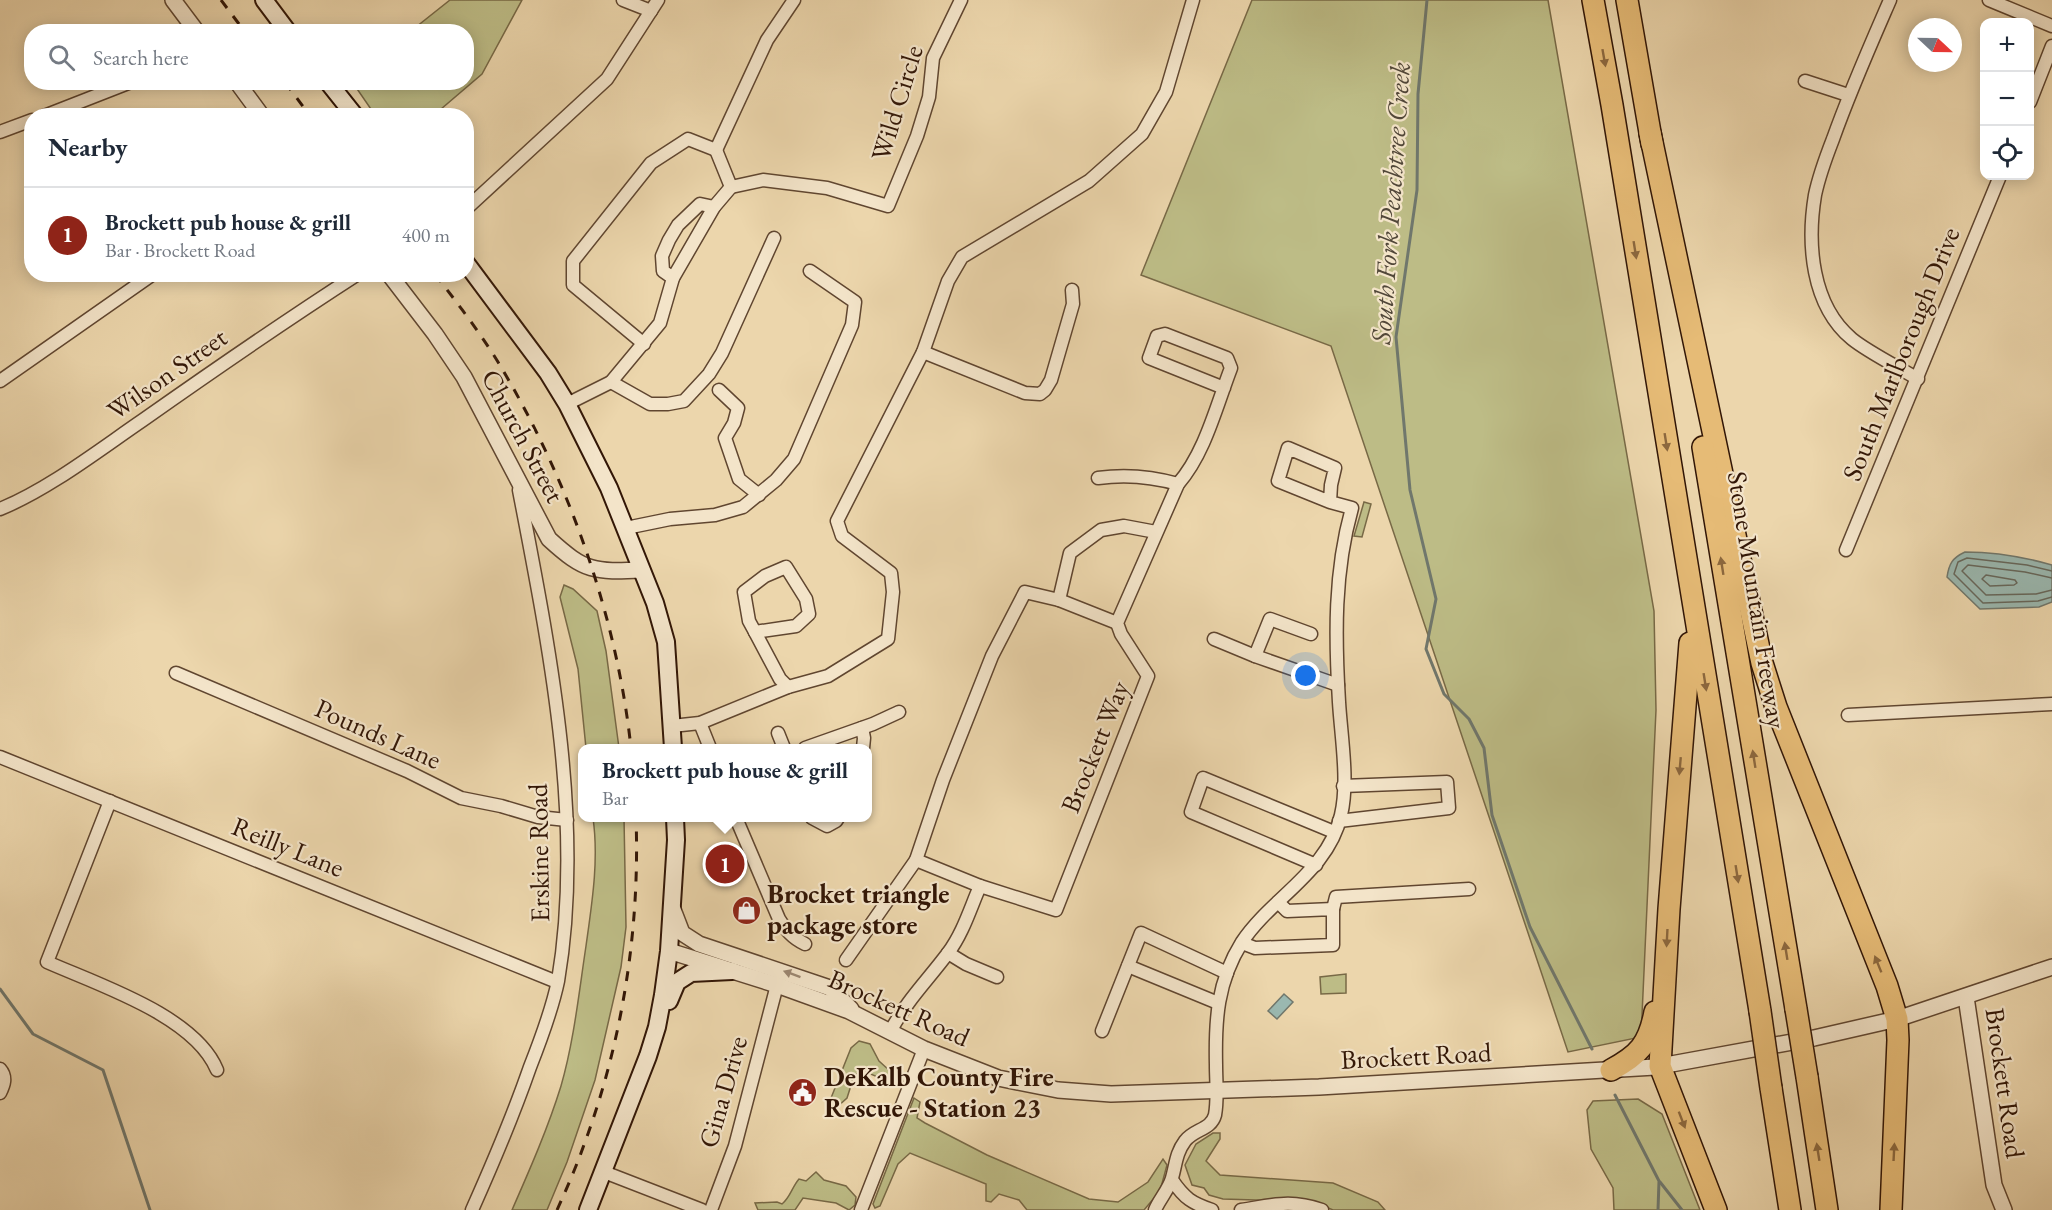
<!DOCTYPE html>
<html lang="en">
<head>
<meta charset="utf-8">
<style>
  :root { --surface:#fff; --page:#f2f2f3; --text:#1f2937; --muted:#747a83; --line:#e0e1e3; --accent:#8f2418 }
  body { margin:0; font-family:"EB Garamond",serif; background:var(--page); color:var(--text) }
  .controls { position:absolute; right:18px; top:18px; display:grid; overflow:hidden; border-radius:12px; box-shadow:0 3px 15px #0003 }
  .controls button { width:54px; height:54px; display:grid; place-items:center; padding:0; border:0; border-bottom:2px solid var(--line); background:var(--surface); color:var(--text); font:30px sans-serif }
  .compass { position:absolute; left:1908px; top:18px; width:54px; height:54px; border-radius:50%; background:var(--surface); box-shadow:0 3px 15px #0003; rotate:112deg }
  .you { position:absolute; left:1306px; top:676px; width:21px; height:21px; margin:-15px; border:4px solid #fff; border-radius:50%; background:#1a73e8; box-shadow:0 0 0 9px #1a73e833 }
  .badge { display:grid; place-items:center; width:39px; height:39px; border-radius:50%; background:var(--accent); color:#fff; font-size:20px; font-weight:700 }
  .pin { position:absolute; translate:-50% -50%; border:3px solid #fff; box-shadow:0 2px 6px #0006 }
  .popup { position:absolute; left:578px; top:744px; width:294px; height:78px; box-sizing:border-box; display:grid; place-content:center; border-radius:12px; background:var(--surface); filter:drop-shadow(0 2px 4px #0005); font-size:20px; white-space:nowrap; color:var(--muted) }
  .popup b { font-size:22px; color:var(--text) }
  .popup::after { content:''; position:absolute; left:50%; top:100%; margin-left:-12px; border:12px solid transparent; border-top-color:var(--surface) }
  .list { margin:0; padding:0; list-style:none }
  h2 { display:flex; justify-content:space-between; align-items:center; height:78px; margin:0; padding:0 24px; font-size:26px }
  h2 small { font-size:20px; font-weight:400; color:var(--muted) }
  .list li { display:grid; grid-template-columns:39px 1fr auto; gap:18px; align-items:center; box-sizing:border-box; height:96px; padding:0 24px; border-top:2px solid var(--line) }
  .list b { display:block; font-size:22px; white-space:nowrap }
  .list p { margin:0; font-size:20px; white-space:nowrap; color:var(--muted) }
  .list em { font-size:20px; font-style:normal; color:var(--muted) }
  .icon { flex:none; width:33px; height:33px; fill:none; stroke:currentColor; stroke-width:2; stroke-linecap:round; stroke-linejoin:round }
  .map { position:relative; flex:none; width:2052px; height:1210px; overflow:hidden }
  .search { position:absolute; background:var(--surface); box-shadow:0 3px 15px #0003; left:24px; top:24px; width:450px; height:66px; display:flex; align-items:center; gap:15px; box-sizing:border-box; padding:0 21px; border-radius:24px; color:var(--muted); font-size:22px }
  .panel { position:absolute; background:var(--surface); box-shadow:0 3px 15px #0003; left:24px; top:108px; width:450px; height:174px; border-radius:24px }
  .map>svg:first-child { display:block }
  .green { fill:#bdbc86; stroke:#786946; stroke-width:1.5 }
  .water { fill:#9ab8b0; stroke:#70776c; stroke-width:1.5 }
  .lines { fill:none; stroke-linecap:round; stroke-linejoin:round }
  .shore { stroke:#66675b; stroke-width:1.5 }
  .stream { stroke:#70776c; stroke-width:3 }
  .minor-casing { stroke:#604630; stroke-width:15 }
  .tertiary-casing { stroke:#604630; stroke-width:18 }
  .secondary-casing { stroke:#321606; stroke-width:20 }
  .motorway-casing { stroke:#321606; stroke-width:24 }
  .minor { stroke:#f3e4c9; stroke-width:12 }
  .tertiary { stroke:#f3e4c9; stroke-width:15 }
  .secondary { stroke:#f3e4c9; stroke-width:16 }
  .motorway { stroke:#e6bb76; stroke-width:21 }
  .rail { stroke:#321606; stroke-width:3; stroke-dasharray:10 10; stroke-linecap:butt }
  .motorway-bridge-casing { stroke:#321606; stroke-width:24; stroke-linecap:butt }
  .motorway-bridge { stroke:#e6bb76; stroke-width:21 }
  .oneway { fill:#8c683e }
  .oneway2 { fill:#9c8771 }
  .labels { text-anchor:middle; stroke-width:4.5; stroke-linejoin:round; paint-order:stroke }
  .street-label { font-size:27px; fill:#321606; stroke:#f3e4c9 }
  .poi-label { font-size:27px; font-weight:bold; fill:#321606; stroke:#f3e4c9; text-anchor:start }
  .water-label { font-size:28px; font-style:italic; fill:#514739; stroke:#f3e4c9 }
</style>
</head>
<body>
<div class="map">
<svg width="2052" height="1210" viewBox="0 0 2052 1210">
  <rect width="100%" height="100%" fill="#ecd6ac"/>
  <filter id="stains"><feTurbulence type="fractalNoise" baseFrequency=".00333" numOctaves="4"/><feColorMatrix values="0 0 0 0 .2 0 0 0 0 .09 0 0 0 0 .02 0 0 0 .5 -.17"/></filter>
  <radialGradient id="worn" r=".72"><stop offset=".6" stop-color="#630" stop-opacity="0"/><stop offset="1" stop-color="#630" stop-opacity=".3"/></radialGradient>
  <g class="green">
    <path d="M450,0H522L482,74L434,115H375L353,83L466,82V32L411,31Z"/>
    <path d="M1252,0H1548L1654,611L1656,710L1641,1037L1568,1052L1331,346L1141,275Z"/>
    <path d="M1364,502L1371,504L1362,537L1354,536Z"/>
    <path d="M564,585L573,589L597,611L606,651L619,748H586L578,669L560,597Z"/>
    <path d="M593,818H624L626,927L621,967L595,1080L567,1162L547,1210H512C530,1169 548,1128 561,1086C574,1041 579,992 586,946C592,903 599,860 593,818Z"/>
    <path d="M1346,974V993L1321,994L1320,977Z"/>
    <path d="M859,1041L870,1044L879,1061L890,1071V1077L885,1080L861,1070L854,1076L847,1098L828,1115L827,1108L851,1048Z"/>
    <path d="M914,1098L920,1102L917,1118L925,1123L987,1155L1089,1199L1118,1202L1148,1182L1163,1159L1167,1165L1160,1191L1144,1210H1027L1019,1200L999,1194L991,1202L986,1201V1184L910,1153L898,1164L880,1206L875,1208L873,1204Z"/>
    <path d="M1638,1099L1662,1114L1700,1210H1614L1613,1188L1591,1149L1587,1110L1593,1101Z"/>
    <path d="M1213,1133H1220V1139L1206,1161L1220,1175L1333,1183L1378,1202L1385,1210H1333L1314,1202L1223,1199L1209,1195L1204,1188L1192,1185L1185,1165L1196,1144Z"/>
    <path d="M816,1172L824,1180L846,1186L856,1197L855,1205L849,1210L836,1203L803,1198L795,1210H758L755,1203L777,1202L782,1204C790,1198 792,1187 799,1179L806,1181Z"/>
  </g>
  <g class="water">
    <path d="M1965,552C1994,552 2024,557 2052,565V602L2039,607L1980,609L1947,577C1949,564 1952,558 1965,552Z"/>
    <path d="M1284,994L1293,1002L1277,1019L1268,1011Z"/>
  </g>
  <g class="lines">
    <g class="shore">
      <path d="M2052,571L2027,565L1967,558L1958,562L1954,574L1983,603L2038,601L2052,597"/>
      <path d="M1986,575L2015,580L2017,583L2014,585L1990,586L1982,579Z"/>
      <path d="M2052,578L2025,572L1968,565L1962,571L1986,595L2036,594L2052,590"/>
    </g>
    <g class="stream">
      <path d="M1427,0L1418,94L1417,190L1396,337L1410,490L1436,599L1426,649L1444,694L1469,719L1484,748L1492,815L1530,927L1592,1049"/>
      <path d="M0,989L33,1034L103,1070L150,1210"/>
      <path d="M1615,1095L1659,1181L1658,1210"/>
      <path d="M1660,1182L1682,1210"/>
    </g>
    <defs>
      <g id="minor">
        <path d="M623,0L651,11"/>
        <path d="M1890,0C1870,46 1850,91 1833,139C1826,157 1819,176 1815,195C1807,243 1811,305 1852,339C1868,352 1898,367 1918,379"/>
        <path d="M1989,0L2052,26"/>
        <path d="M1805,81L1848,95"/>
        <path d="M2030,102L2052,46"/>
        <path d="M44,116L131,82"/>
        <path d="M0,132L32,120"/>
        <path d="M716,150L767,40L794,0"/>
        <path d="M716,150L731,187"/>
        <path d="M731,187L763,180L827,188L888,206L917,136L929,97L933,58L961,0"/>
        <path d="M466,209L607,79L658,0"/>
        <path d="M673,278L663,271L662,256L669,240L678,225L700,204L714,207"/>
        <path d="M644,344L573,285V261L651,163L688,139L716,150"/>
        <path d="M923,352L1025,393L1040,394L1045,390L1051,380L1073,304L1072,290"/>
        <path d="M0,381L153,274"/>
        <path d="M611,382L650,404H668L684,401L709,374L722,353L774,238"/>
        <path d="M719,390L738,408L734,423L725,438L739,479L759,495"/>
        <path d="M567,404L611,382L660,323L673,278L714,207L731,187"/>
        <path d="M1098,478C1126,474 1150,476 1178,484"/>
        <path d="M0,509C49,489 99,450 143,420C214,370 285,321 358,274"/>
        <path d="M626,528L670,519L715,515L743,507L776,480L794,459L852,325L855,302L810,271"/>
        <path d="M1846,550L2000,176"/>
        <path d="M786,567L806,599L809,614L796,626L755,632L749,621L744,592L765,576Z"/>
        <path d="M1059,600L1117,623"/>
        <path d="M755,632L780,679L788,687"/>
        <path d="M1214,639L1255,656L1338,685"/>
        <path d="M1255,656L1270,619L1311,634"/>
        <path d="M176,673L407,771L461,798L501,806L538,817L567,820"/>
        <path d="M1848,715L2052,704"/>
        <path d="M700,723L710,748"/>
        <path d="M672,726L700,723L788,687L828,676L888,639L893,592L891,573L842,536L837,521L923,352L948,281L962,257L1089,181L1142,134L1166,92L1193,0"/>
        <path d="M862,728L864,738L863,748"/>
        <path d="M778,733L784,748"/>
        <path d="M805,748L873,724L899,712"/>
        <path d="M0,757L557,982"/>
        <path d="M110,801L47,962C99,985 195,1016 217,1070"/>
        <path d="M736,818L779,919C786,930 792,938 805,944"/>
        <path d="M812,818L827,826L836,821L838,818"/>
        <path d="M1339,821L1449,808L1447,782L1343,786"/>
        <path d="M1316,865L1191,812L1203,778L1334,832"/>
        <path d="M980,886L916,860L943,780L992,656L1025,592L1059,600L1070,553L1101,530L1124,526L1156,532"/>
        <path d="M1333,909L1336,897L1469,889"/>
        <path d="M1242,943L1255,948L1333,945V909L1287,911L1278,902"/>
        <path d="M948,953L966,964L997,977"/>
        <path d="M846,960L916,860"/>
        <path d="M1128,966L1218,1003"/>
        <path d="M1102,1031L1141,933L1227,973"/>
        <path d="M890,1032C907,1000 927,981 948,953C963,933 970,909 980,886L1056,910L1148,676L1121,634L1117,623L1178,484C1205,453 1216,407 1231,368L1227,358L1165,334L1157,336L1149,358L1224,388"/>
        <path d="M0,1069C7,1077 4,1085 0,1093"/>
        <path d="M604,1172L702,1210"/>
        <path d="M1172,1180C1185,1199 1192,1203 1212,1210"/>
        <path d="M472,1210C493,1163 513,1116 530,1067C541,1039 552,1010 558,981C585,822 549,646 519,490"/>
        <path d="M711,1210L735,1146L777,985"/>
        <path d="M861,1210L924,1049"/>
        <path d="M1155,1210C1159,1200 1169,1189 1172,1178C1176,1164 1176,1153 1185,1141C1194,1129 1211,1130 1215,1115C1218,1099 1216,1081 1216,1065C1215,1020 1217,982 1242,942C1272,897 1328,872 1341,815C1349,781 1341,736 1339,702C1335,636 1334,572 1352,508L1330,502L1331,485L1335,468L1288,448L1278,481L1330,502"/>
        <path d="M1241,1210C1274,1205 1290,1199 1322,1210"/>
      </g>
      <g id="tertiary">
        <path d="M173,0L197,32"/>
        <path d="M237,82L262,116"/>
        <path d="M389,274L435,334L464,377L549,539C585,572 594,572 642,570"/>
        <path d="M672,907L682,933L699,944L830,988L851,1009"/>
        <path d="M669,951L777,985L849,1011L924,1049L998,1078L1058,1090L1111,1094L1319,1087L1655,1067L1814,1038L1897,1019L2052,967"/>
        <path d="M1966,997L1994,1185L2004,1210"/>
      </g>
      <g id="secondary">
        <path d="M264,0L288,32"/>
        <path d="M328,82L355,116"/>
        <path d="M466,263L548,373L567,404L609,488L655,603L666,642L673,748"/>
        <path d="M669,1001L677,982L691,973L732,971"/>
        <path d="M588,1210L648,1056L657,1027L663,995L669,951L676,840L675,818"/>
      </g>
      <g id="motorway">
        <path d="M1593,0L1612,105L1760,1011"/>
        <path d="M1627,0L1652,144"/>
        <path d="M1650,133L1762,663L1776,707L1887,986L1897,1019L1898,1040L1891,1210"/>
        <path d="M1703,447L1796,1009"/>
        <path d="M1690,643L1669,909L1660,1066L1716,1210"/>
        <path d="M1611,1070C1639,1055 1649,1044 1655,1012"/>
        <path d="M1807,1077L1827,1210"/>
        <path d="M1771,1088L1790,1210"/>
      </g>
    </defs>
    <use href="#minor" class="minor-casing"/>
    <use href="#tertiary" class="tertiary-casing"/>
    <use href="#secondary" class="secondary-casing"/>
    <use href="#motorway" class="motorway-casing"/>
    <use href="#minor" class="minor"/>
    <use href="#tertiary" class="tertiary"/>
    <use href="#secondary" class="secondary"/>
    <use href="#motorway" class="motorway"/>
    <g class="rail">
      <path d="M221,0L245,32"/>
      <path d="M285,82L310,116"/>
      <path d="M435,274C458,304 482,335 501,367C569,481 617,617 631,748"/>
      <path d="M557,1210C567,1188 577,1165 585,1142C623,1039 640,927 636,818"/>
    </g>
    <defs>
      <g id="motorway-bridge">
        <path d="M1796,1009L1807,1077"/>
        <path d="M1760,1011L1771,1088"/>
      </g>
    </defs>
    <use href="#motorway-bridge" class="motorway-bridge-casing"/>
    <use href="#motorway-bridge" class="motorway-bridge"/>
  </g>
  <defs><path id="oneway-solid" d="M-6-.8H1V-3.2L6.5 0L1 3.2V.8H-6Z" transform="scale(1.5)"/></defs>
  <g class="oneway">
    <use href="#oneway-solid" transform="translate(1604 58) rotate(80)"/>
    <use href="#oneway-solid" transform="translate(1635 250) rotate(81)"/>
    <use href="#oneway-solid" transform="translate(1666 442) rotate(81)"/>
    <use href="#oneway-solid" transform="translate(1722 566) rotate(-99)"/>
    <use href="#oneway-solid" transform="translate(1705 682) rotate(81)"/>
    <use href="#oneway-solid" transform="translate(1754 759) rotate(-99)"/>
    <use href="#oneway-solid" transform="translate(1680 766) rotate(95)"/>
    <use href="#oneway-solid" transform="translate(1737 874) rotate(81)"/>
    <use href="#oneway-solid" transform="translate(1667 938) rotate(93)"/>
    <use href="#oneway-solid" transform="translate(1786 951) rotate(-99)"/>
    <use href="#oneway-solid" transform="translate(1878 964) rotate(-112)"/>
    <use href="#oneway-solid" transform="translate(1682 1120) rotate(69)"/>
    <use href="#oneway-solid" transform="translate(1818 1152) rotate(-99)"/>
    <use href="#oneway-solid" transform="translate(1894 1152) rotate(-87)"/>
  </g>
  <use class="oneway2" href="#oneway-solid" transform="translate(792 974) rotate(-160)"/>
  <defs>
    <symbol id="shop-disc" viewBox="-11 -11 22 22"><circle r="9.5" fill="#8f2418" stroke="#f3e4c9"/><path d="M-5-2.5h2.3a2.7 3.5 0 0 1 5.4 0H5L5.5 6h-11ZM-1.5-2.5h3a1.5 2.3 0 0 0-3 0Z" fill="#fff"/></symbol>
    <symbol id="civic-disc" viewBox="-11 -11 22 22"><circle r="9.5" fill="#8f2418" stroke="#f3e4c9"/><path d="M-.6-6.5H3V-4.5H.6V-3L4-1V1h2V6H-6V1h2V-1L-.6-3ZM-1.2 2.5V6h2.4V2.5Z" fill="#fff"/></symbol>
  </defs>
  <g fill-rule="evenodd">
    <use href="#shop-disc" x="730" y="894" width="33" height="33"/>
    <use href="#civic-disc" x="786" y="1076" width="33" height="33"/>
  </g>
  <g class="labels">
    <g class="street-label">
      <text transform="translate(897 103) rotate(-73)" y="9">Wild Circle</text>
      <text transform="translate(1901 354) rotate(-68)" y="9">South Marlborough Drive</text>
      <text transform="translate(167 374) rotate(-35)" y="9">Wilson Street</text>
      <text transform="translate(523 436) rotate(62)" y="9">Church Street</text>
      <text transform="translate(1757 600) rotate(81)" y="9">Stone Mountain Freeway</text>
      <text transform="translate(378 734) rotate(24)" y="9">Pounds Lane</text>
      <text transform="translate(1095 747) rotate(-68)" y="9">Brockett Way</text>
      <text transform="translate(288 847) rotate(22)" y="9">Reilly Lane</text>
      <text transform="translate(539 853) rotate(-91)" y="9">Erskine Road</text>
      <text transform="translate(899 1008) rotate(24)" y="9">Brockett Road</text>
      <text transform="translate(1416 1056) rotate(-3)" y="9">Brockett Road</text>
      <text transform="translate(2005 1083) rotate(82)" y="9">Brockett Road</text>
      <text transform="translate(723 1092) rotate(-74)" y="9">Gina Drive</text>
    </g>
    <g class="poi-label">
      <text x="767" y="903">Brocket triangle<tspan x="767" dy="31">package store</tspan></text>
      <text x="824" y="1086">DeKalb County Fire<tspan x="824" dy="31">Rescue - Station 23</tspan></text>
    </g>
    <g class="water-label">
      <text transform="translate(1390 203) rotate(-86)" y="10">South Fork Peachtree Creek</text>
    </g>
  </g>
  <rect width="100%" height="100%" filter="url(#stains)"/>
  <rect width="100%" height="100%" fill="url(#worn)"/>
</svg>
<div class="controls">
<button>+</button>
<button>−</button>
<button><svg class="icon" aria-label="locate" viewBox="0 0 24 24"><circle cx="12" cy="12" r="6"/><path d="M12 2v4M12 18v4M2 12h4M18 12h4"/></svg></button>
</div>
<svg class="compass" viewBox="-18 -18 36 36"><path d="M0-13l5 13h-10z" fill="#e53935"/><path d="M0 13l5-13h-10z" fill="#747a83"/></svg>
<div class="you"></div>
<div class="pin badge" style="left:725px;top:864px">1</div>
<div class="popup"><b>Brockett pub house &amp; grill</b>Bar</div>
<div class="search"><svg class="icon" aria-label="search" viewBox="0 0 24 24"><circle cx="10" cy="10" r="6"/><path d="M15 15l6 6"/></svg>Search here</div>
<section class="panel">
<h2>Nearby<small></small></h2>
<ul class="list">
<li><span class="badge">1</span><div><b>Brockett pub house &amp; grill</b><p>Bar · Brockett Road</p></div><em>400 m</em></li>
</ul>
</section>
</div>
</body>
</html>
